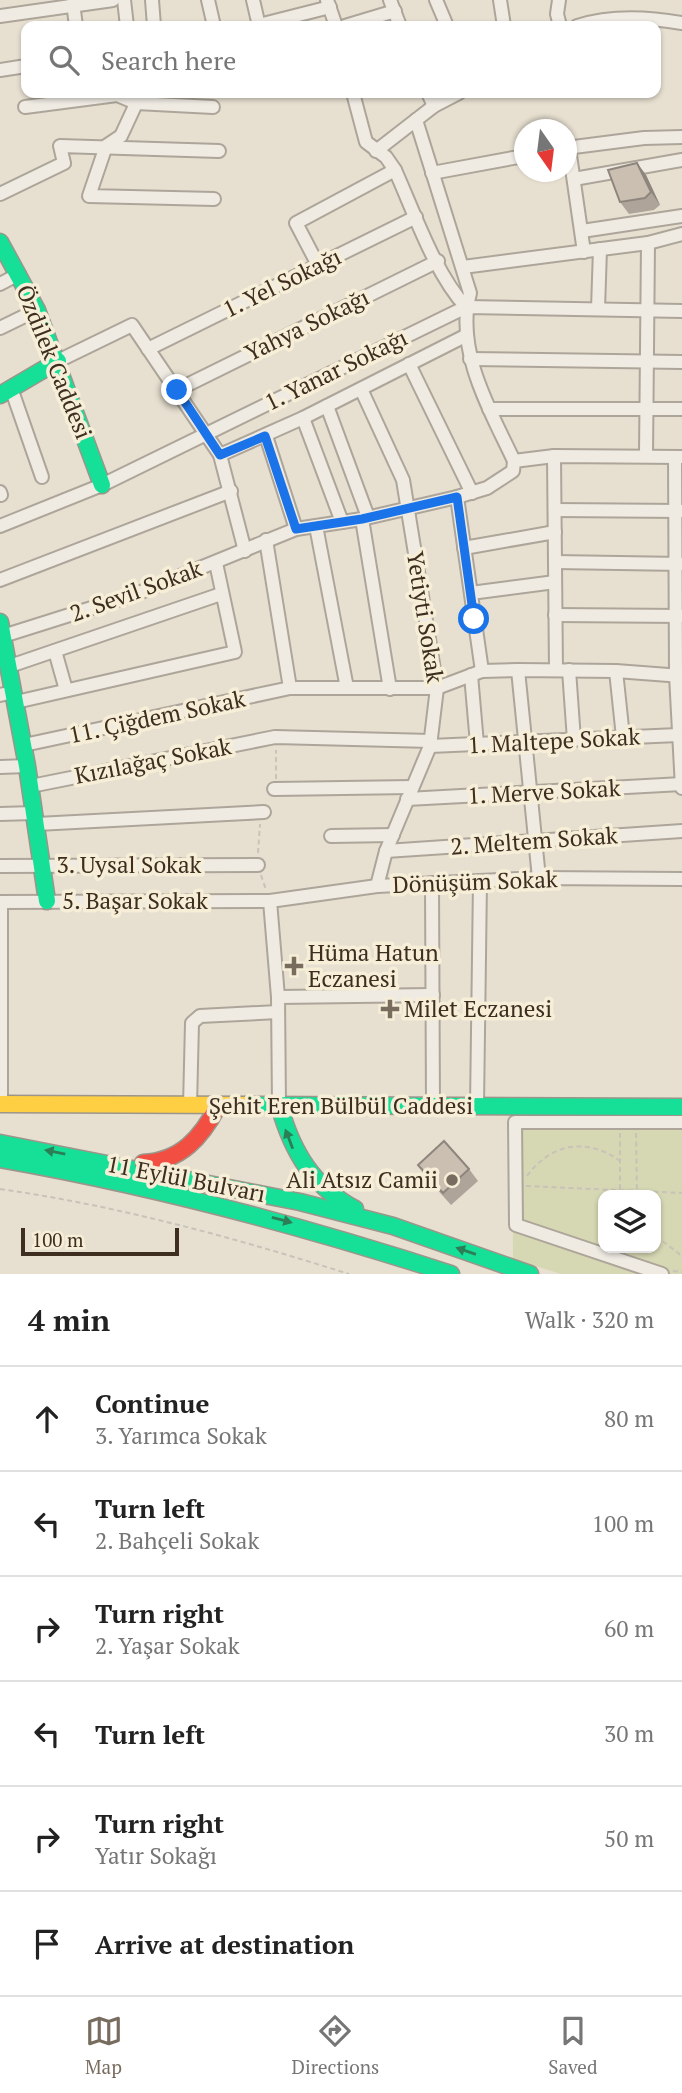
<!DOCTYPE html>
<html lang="en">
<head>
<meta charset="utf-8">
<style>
  :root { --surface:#fff; --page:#f6f6f6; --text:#222; --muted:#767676; --line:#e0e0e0; --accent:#786c5e }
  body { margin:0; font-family:"PT Serif",serif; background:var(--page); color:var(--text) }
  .controls { position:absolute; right:21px; bottom:21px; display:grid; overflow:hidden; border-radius:14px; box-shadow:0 2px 5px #0004 }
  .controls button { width:63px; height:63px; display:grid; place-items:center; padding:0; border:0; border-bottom:2px solid var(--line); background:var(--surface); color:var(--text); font:35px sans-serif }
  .compass { position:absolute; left:514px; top:119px; width:63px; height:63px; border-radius:50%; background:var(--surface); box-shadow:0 2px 5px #0004; rotate:166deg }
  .scale { position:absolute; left:21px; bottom:18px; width:158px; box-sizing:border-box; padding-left:7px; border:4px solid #3d2e20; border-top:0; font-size:19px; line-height:24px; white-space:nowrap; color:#3d2e20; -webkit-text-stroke:5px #f7eed8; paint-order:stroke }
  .stop { position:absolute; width:21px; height:21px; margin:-16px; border:5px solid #1a73e8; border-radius:50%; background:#fff }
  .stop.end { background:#1a73e8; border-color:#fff; box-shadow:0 2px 7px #0008 }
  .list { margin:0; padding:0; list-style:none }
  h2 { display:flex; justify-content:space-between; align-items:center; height:91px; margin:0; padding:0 28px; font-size:30px }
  h2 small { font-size:23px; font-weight:400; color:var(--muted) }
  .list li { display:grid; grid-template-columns:46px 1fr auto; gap:21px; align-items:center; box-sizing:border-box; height:105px; padding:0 28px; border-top:2px solid var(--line) }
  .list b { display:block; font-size:26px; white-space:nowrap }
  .list p { margin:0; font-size:23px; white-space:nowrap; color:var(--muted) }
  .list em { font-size:23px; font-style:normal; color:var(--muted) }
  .icon { flex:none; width:38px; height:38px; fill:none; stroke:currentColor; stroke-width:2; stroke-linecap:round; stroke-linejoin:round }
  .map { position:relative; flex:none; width:682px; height:1274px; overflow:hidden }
  .search { position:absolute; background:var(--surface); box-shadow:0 2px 5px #0004; left:21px; right:21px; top:21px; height:77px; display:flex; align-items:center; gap:18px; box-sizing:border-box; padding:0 24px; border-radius:14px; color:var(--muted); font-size:26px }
  .sheet { height:721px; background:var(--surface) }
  nav { display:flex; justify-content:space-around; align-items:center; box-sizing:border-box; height:98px; border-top:2px solid var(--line); background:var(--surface); font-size:19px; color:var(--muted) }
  nav a { display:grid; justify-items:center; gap:4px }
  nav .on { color:var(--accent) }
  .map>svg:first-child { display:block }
  .green { fill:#d6d7b3; fill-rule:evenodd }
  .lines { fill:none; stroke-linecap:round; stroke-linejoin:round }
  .street-casing { stroke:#ada599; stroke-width:16 }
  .fast-casing { stroke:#9c958a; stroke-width:19 }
  .slow-casing { stroke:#9c958a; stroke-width:19 }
  .jam-casing { stroke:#9c958a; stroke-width:19 }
  .path { stroke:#c8c2b9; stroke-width:2; stroke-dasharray:5 3.5; stroke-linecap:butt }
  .street { stroke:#efebe3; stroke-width:12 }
  .fast { stroke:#16e098; stroke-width:16 }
  .slow { stroke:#ffcf43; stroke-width:16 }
  .jam { stroke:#f24e42; stroke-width:16 }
  .wall { fill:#afa499 }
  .shaded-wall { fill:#8e867d }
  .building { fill:#cbbfb2; stroke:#8e867d; stroke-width:2 }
  .oneway { fill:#2b7e56 }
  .route { stroke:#1a73e8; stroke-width:9 }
  .poi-dot { fill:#786c5e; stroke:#f7eed8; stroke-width:2.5 }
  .labels { text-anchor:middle; stroke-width:7; stroke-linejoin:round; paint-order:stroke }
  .street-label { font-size:23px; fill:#3d2e20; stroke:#f7eed8 }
  .poi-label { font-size:23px; fill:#3d2e20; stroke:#f7eed8; text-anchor:start }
</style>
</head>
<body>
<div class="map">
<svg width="682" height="1274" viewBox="0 0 682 1274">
  <rect width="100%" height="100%" fill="#e7e0d1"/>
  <path class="green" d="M682,1114V1274H561L513,1259L512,1115ZM603,1195H656V1248H603Z"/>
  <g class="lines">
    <defs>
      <g id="street">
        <path d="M124,0L127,26"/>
        <path d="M152,0L154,26"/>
        <path d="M208,0L214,26"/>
        <path d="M253,0L259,26"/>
        <path d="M327,0L336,26"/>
        <path d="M390,0L400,26"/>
        <path d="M436,0L447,26"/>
        <path d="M500,0L504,26"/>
        <path d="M559,0L557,14L560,26"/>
        <path d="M73,3L76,26"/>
        <path d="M0,16L113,0"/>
        <path d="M259,25L330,7"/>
        <path d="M345,26L395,11"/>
        <path d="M577,26C611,15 648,17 682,23"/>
        <path d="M0,70L26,66"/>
        <path d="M141,93L121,136L106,146L89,196L214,199"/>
        <path d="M353,93L366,142L386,157L395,170C414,212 435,274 466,307"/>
        <path d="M428,93L434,106"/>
        <path d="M25,107L117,95L136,103L213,107"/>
        <path d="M416,120L470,293C455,351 490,410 514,461"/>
        <path d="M566,148L644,138L682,137"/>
        <path d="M569,148L584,252"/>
        <path d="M376,151L434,106L459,93"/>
        <path d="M432,173L524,156"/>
        <path d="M574,179L682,160"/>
        <path d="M0,194L64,163L60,146L219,151"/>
        <path d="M582,231L682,216"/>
        <path d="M318,265L296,223L395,170"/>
        <path d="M463,267L648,243L682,234"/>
        <path d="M0,284L19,274"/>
        <path d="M598,309L600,249"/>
        <path d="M0,328L37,310"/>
        <path d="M148,349L416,217"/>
        <path d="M470,359L682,362"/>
        <path d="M58,361L132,325L220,455L245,551"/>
        <path d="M409,364L472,493"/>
        <path d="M11,388L42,477"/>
        <path d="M361,389L403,480L437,688L430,746L386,851L377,886"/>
        <path d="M177,390L438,261"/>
        <path d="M327,406L368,517"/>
        <path d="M489,409H682"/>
        <path d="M303,418L342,522"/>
        <path d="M266,436L296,529"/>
        <path d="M220,455L303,418L467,335"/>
        <path d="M554,456L556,670"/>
        <path d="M646,456L648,243"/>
        <path d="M675,457L676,675L682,788"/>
        <path d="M0,492L1,495"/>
        <path d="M457,497L482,671"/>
        <path d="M555,510L682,511"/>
        <path d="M362,519L390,689"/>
        <path d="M0,526L102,485L466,307L682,311"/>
        <path d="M316,526L347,688"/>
        <path d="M266,540L290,688"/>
        <path d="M464,548L555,532"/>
        <path d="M555,562L682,564"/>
        <path d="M0,580L231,491"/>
        <path d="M471,593L555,582"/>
        <path d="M555,615L682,616"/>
        <path d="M3,636L136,594L296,529L362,519L457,497L487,488L513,471L514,461L554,456L682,457"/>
        <path d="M55,651L66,690"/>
        <path d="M10,666L221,594"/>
        <path d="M518,670L539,878"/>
        <path d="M569,670L574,740"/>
        <path d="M616,671L623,737"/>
        <path d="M471,675L477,744"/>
        <path d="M0,695L14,692"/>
        <path d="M16,702L235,652L216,563"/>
        <path d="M24,745L290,688H437L482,671L518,670L616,671L682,676"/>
        <path d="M430,746L678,735"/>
        <path d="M0,767L27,766"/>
        <path d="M31,786L275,737L431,741"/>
        <path d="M274,789L412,787"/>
        <path d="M407,799L682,784"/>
        <path d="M0,814L34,813"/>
        <path d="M37,824L264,812"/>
        <path d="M331,836L393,835"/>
        <path d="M386,851L682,831"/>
        <path d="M0,866L258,865"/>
        <path d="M432,883L433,1106"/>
        <path d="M270,901L278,997L279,1105"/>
        <path d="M0,902L270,901L377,886L539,878L682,879"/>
        <path d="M278,997L433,995"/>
        <path d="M1,1104V902"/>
        <path d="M190,1106L192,1023L200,1016L278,1012"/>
        <path d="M477,1106L480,881"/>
        <path d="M662,1274L516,1225L515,1122H682"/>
      </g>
      <g id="fast">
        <path d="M0,242L37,310L102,485"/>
        <path d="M0,395L58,361"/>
        <path d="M0,622L27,766L47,901"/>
        <path d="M246,1105L682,1107"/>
        <path d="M279,1105C292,1151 312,1186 355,1209"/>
        <path d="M0,1143L300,1202L393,1226L530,1274"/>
        <path d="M0,1159C154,1186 303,1226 451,1274"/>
      </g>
      <path id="slow" d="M0,1104L246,1105"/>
      <path id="jam" d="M143,1163C181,1161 201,1138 218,1106"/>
    </defs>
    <use href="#street" class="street-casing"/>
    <use href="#fast" class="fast-casing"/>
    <use href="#slow" class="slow-casing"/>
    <use href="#jam" class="jam-casing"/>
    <g class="path">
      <path d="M276,779V750"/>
      <path d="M258,853L260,824"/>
      <path d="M261,875L266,890"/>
      <path d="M620,1133V1195"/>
      <path d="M636,1133L637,1195"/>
      <path d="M527,1176C551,1143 587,1137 620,1161"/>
      <path d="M526,1186L682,1193"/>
      <path d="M0,1189C119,1206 235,1238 349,1274"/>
      <path d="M656,1236L682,1256"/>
      <path d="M673,1271L682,1272"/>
    </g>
    <use href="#street" class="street"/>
    <use href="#fast" class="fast"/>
    <use href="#slow" class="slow"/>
    <use href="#jam" class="jam"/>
  </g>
  <g class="wall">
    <path d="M637,163L646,175L660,205L654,210L629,214L620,202Z"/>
    <path d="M418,1165L469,1169L478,1181L451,1205L427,1178Z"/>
  </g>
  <path class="shaded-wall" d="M637,163L646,175L660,205L651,192Z"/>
  <g class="building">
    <path d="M637,163L651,192L645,198L620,202L608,170Z"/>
    <path d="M444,1141L469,1169L443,1193L418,1165Z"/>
  </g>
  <defs><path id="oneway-solid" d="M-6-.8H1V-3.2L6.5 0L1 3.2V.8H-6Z" transform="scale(1.75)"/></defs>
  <g class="oneway">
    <use href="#oneway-solid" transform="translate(289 1139) rotate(-111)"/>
    <use href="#oneway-solid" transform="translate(55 1152) rotate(-168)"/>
    <use href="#oneway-solid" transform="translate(282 1220) rotate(15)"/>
    <use href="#oneway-solid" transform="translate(466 1251) rotate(-161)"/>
  </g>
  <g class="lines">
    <path class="route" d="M177,390L220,455L265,436L296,529L362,519L457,497L474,619"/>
  </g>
  <g class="poi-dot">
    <path d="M290.5 955.5h7v7h7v7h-7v7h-7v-7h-7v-7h7z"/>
    <path d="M386.5 998.5h7v7h7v7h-7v7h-7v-7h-7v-7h7z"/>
    <circle cx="452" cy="1180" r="7"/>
  </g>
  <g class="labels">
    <g class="street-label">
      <text transform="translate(282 283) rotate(-26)" y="8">1. Yel Sokağı</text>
      <text transform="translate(307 325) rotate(-26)" y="8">Yahya Sokağı</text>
      <text transform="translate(54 362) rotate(68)" y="8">Özdilek Caddesi</text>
      <text transform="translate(336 370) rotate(-26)" y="8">1. Yanar Sokağı</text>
      <text transform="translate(136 591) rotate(-20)" y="8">2. Sevil Sokak</text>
      <text transform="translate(425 617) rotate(81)" y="8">Yetiyti Sokak</text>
      <text transform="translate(157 717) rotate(-12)" y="8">11. Çiğdem Sokak</text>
      <text transform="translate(554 741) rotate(-3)" y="8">1. Maltepe Sokak</text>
      <text transform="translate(153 761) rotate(-11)" y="8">Kızılağaç Sokak</text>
      <text transform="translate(544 792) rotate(-3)" y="8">1. Merve Sokak</text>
      <text transform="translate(534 841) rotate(-4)" y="8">2. Meltem Sokak</text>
      <text x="129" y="873">3. Uysal Sokak</text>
      <text transform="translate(475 882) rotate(-2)" y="8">Dönüşüm Sokak</text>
      <text x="135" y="909">5. Başar Sokak</text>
      <text x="341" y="1114">Şehit Eren Bülbül Caddesi</text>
      <text transform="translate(186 1179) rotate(11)" y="8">11 Eylül Bulvarı</text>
    </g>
    <g class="poi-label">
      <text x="308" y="961">Hüma Hatun<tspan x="308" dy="26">Eczanesi</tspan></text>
      <text x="404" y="1017">Milet Eczanesi</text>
      <text x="438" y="1188" text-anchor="end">Ali Atsız Camii</text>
    </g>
  </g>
</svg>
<div class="controls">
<button><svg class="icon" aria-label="layers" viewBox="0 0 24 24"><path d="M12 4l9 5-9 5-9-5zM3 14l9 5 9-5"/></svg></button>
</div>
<svg class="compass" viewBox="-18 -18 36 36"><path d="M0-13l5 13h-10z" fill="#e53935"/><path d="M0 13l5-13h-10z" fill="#767676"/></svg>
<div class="scale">100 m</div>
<div class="stop" style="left:474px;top:619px"></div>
<div class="stop end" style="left:177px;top:390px"></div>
<div class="search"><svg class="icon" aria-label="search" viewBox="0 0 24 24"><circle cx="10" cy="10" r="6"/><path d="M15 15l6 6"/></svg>Search here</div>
</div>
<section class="sheet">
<h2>4 min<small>Walk · 320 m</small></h2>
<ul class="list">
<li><svg class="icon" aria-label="ahead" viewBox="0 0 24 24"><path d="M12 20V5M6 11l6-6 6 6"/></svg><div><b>Continue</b><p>3. Yarımca Sokak</p></div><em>80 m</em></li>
<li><svg class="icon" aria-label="left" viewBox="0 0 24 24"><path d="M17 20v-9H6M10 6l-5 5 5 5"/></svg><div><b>Turn left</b><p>2. Bahçeli Sokak</p></div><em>100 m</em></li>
<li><svg class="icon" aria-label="right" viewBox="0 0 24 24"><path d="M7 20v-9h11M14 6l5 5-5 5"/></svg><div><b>Turn right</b><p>2. Yaşar Sokak</p></div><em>60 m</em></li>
<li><svg class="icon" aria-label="left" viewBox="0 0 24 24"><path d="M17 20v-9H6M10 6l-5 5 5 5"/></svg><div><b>Turn left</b></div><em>30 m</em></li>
<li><svg class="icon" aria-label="right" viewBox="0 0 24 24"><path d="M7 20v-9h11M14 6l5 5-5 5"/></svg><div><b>Turn right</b><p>Yatır Sokağı</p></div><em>50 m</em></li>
<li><svg class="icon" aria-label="arrive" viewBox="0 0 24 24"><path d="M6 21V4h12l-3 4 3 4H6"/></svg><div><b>Arrive at destination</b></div></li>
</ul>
</section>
<nav>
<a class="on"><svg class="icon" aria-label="map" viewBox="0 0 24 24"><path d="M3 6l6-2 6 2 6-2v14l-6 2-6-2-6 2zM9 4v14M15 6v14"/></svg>Map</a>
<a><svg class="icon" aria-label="directions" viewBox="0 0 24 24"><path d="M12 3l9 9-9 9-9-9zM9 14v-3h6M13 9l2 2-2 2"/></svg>Directions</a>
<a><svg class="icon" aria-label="saved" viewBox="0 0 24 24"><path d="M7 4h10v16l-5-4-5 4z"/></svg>Saved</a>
</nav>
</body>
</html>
